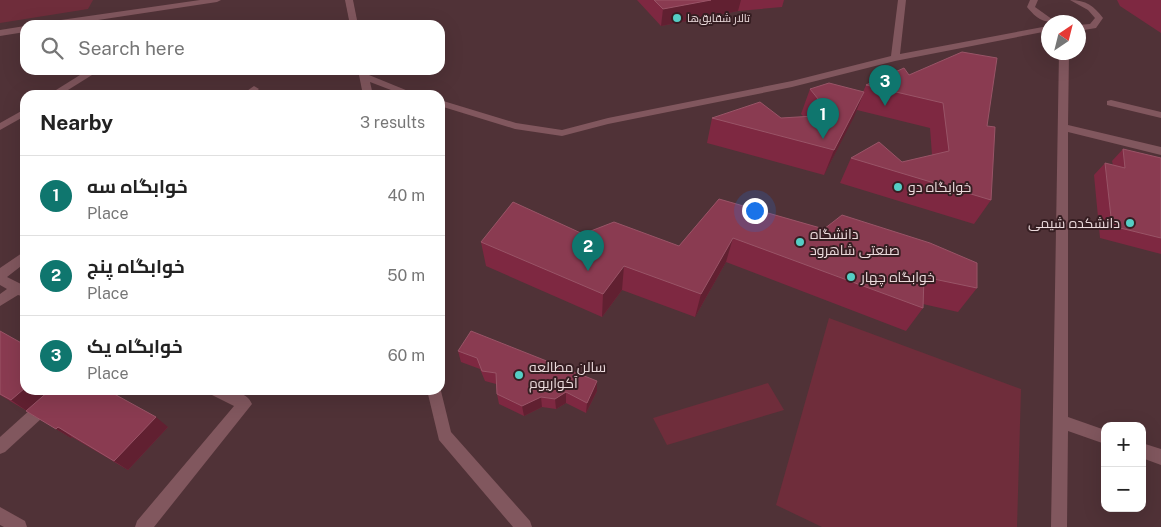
<!DOCTYPE html>
<html lang="en">
<head>
<meta charset="utf-8">
<style>
  :root { --surface:#fff; --page:#f2f2f2; --text:#222; --muted:#767676; --line:#e0e0e0; --accent:#0f766e }
  body { margin:0; font-family:"Public Sans",Cairo,sans-serif; background:var(--page); color:var(--text) }
  .controls { position:absolute; right:15px; bottom:15px; display:grid; overflow:hidden; border-radius:10px; box-shadow:0 5px 20px #0002 }
  .controls button { width:45px; height:45px; display:grid; place-items:center; padding:0; border:0; border-bottom:1px solid var(--line); background:var(--surface); color:var(--text); font:25px sans-serif }
  .compass { position:absolute; left:1041px; top:15px; width:45px; height:45px; border-radius:50%; background:var(--surface); box-shadow:0 5px 20px #0002; rotate:35deg }
  .you { position:absolute; left:754px; top:210px; width:18px; height:18px; margin:-12px; border:4px solid #fff; border-radius:50%; background:#1a73e8; box-shadow:0 0 0 8px #1a73e833 }
  .badge { display:grid; place-items:center; width:32px; height:32px; border-radius:50%; background:var(--accent); color:#fff; font-size:16px; font-weight:700 }
  .pin { position:absolute; translate:-50% -41px; filter:drop-shadow(0 1px 2px #0008) }
  .pin::after { content:''; position:absolute; top:26px; width:18px; height:15px; background:inherit; clip-path:polygon(0 0,100% 0,50% 100%) }
  .list { margin:0; padding:0; list-style:none }
  h2 { display:flex; justify-content:space-between; align-items:center; height:65px; margin:0; padding:0 20px; font-size:21px }
  h2 small { font-size:16px; font-weight:400; color:var(--muted) }
  .list li { display:grid; grid-template-columns:32px 1fr auto; gap:15px; align-items:center; box-sizing:border-box; height:80px; padding:0 20px; border-top:1px solid var(--line) }
  .list b { display:block; font-size:19px; white-space:nowrap }
  .list p { margin:0; font-size:16px; white-space:nowrap; color:var(--muted) }
  .list em { font-size:16px; font-style:normal; color:var(--muted) }
  .icon { flex:none; width:28px; height:28px; fill:none; stroke:currentColor; stroke-width:2; stroke-linecap:round; stroke-linejoin:round }
  .map { position:relative; flex:none; width:1161px; height:527px; overflow:hidden }
  .search { position:absolute; background:var(--surface); box-shadow:0 5px 20px #0002; left:20px; top:20px; width:425px; height:55px; display:flex; align-items:center; gap:12px; box-sizing:border-box; padding:0 18px; border-radius:15px; color:var(--muted); font-size:19px }
  .panel { position:absolute; background:var(--surface); box-shadow:0 5px 20px #0002; left:20px; top:90px; width:425px; height:305px; border-radius:15px }
  .map>svg:first-child { display:block }
  .built { fill:#503237; fill-rule:evenodd }
  .green { fill:#6f2d3b }
  .lines { fill:none; stroke-linecap:round; stroke-linejoin:round }
  .minor { fill:#81575e; fill-rule:evenodd }
  .wall { fill:#7e2841 }
  .shaded-wall { fill:#612031 }
  .building { fill:#8a3b51; stroke:#995467 }
  .poi-dot { fill:#55cec5; stroke:#361e22; stroke-width:2 }
  .labels { text-anchor:middle; stroke-width:4; stroke-linejoin:round; paint-order:stroke }
  .far-poi-label { font-size:11px; fill:#ebdadc; stroke:#361e22; text-anchor:start }
  .poi-label { font-size:14px; fill:#ebdadc; stroke:#361e22; text-anchor:start }
</style>
</head>
<body>
<div class="map">
<svg width="1161" height="527" viewBox="0 0 1161 527">
  <rect width="100%" height="100%" fill="#41282c"/>
  <path class="built" d="M88,0H1161V527H0V13ZM1048,22H1078V52H1048ZM25,25H440V70H25ZM25,95H440V390H25ZM1105,426H1142V508H1105Z"/>
  <g class="green">
    <path d="M0,0H93L88,9L0,23Z"/>
    <path d="M829,318L1021,389L1017,527H822L776,505Z"/>
    <path d="M768,383L784,410L667,445L653,418Z"/>
  </g>
  <g class="lines">
    <g class="minor">
      <path d="M200,0H221L217,2L65,25H43L47,22Z"/>
      <path d="M345,0H353L358,25H350Z"/>
      <path d="M898,0H906L900,54L1048,26V31L895,61L792,87L608,124L562,136L515,129L440,106V100L516,123L562,130L608,118L792,81L891,56Z"/>
      <path d="M1030,0H1038L1035,7L1056,22C1042,22 1037,19 1027,7Z"/>
      <path d="M1070,0C1086,0 1094,6 1103,18L1096,28L1078,31V25L1090,24L1095,18L1088,10Z"/>
      <path d="M25,26V32L0,36V30Z"/>
      <path d="M1059,52H1069L1068,125L1161,147V155L1068,132V417L1105,430V444L1068,431L1067,527H1051Z"/>
      <path d="M88,70H100L60,95H48Z"/>
      <path d="M358,70H368L369,75L418,95H404L370,82L373,95H363Z"/>
      <path d="M254,86L259,89L252,95H241Z"/>
      <path d="M1111,100L1161,112V118L1107,105V101Z"/>
      <path d="M25,109V116L0,130V123Z"/>
      <path d="M25,251V263L7,277L25,286V297L18,295L0,306V294L7,289L0,285V268Z"/>
      <path d="M440,387L451,432L530,521L532,527H513L439,440L427,390H440Z"/>
      <path d="M52,390H69L67,395L5,452L0,454V437Z"/>
      <path d="M210,390C224,390 246,389 252,404L154,527H135L137,521L234,406L212,395Z"/>
      <path d="M1142,443L1161,449V465L1142,458Z"/>
      <path d="M0,507L25,521L27,527H4L0,525Z"/>
    </g>
  </g>
  <g class="wall">
    <path d="M637,0H784L782,7L738,11L661,26Z"/>
    <path d="M1117,0H1161V33L1120,6Z"/>
    <path d="M909,75L987,126L991,200L974,224L840,183L851,158L902,162L932,155L930,128L857,110L824,175L707,143L712,118H781L804,117L801,114L810,89L863,92L866,85Z"/>
    <path d="M1123,149L1161,158V254L1100,238L1094,175L1105,163L1113,165L1112,161Z"/>
    <path d="M719,199L824,229L977,288L958,312L923,304V308L906,331L726,262L695,317L622,290L602,317L486,266L481,242L583,234L679,246Z"/>
    <path d="M0,331L27,411L0,395Z"/>
    <path d="M458,351L597,381V391L586,413L566,403L556,409L542,407L524,416L499,404L497,394L496,384L485,381L480,369L461,362Z"/>
    <path d="M26,411L168,427L128,470L72,437L71,438Z"/>
  </g>
  <g class="shaded-wall">
    <path d="M711,0H741L738,11L661,26L663,9Z"/>
    <path d="M864,92L854,117L824,175L834,150Z"/>
    <path d="M733,238L726,262L695,317L701,294Z"/>
    <path d="M624,266L622,290L602,317L603,294Z"/>
    <path d="M597,381V391L586,413L587,403Z"/>
    <path d="M25,388V390H49L27,411L11,400Z"/>
    <path d="M566,392V403L556,409L555,399Z"/>
    <path d="M541,397L542,407L524,416L522,406Z"/>
    <path d="M156,417L168,427L128,470L114,461Z"/>
    <path d="M58,427L72,437L71,438L56,429Z"/>
  </g>
  <g class="building">
    <path d="M654,0H711L663,9Z"/>
    <path d="M962,52L997,58L987,126L995,127L991,200L851,158L879,142L902,162L949,151L943,103L866,85L904,68L909,75Z"/>
    <path d="M829,83L864,92L834,150L712,118L760,102L781,118L831,115L810,89Z"/>
    <path d="M1123,149L1161,158V238L1112,226L1105,163L1125,168Z"/>
    <path d="M719,199L824,229L842,215L930,243L977,263V288L924,277L923,308L733,238L701,294L624,266L603,294L481,242L513,202L583,234L614,222L679,246Z"/>
    <path d="M0,331L25,345V388L11,400L0,394Z"/>
    <path d="M471,331L597,381L587,403L566,392L555,399L541,397L522,406L497,394L496,373L482,371L477,358L458,351Z"/>
    <path d="M50,390H107L156,417L114,461L58,427L56,429L26,411Z"/>
  </g>
  <g class="poi-dot">
    <circle cx="677" cy="18" r="5"/>
    <circle cx="898" cy="187" r="5"/>
    <circle cx="1130" cy="223" r="5"/>
    <circle cx="800" cy="242" r="5"/>
    <circle cx="851" cy="277" r="5"/>
    <circle cx="519" cy="375" r="5"/>
  </g>
  <g class="labels">
    <g class="far-poi-label">
      <text x="687" y="22">تالار شقایق‌‌ها</text>
    </g>
    <g class="poi-label">
      <text x="908" y="192">خوابگاه دو</text>
      <text x="1120" y="228" text-anchor="end">دانشکده شیمی</text>
      <text x="810" y="239">دانشگاه<tspan x="810" dy="16">صنعتی شاهرود</tspan></text>
      <text x="861" y="282">خوابگاه چهار</text>
      <text x="529" y="372">سالن مطالعه<tspan x="529" dy="16">آکواریوم</tspan></text>
    </g>
  </g>
</svg>
<div class="controls">
<button>+</button>
<button>−</button>
</div>
<svg class="compass" viewBox="-18 -18 36 36"><path d="M0-13l5 13h-10z" fill="#e53935"/><path d="M0 13l5-13h-10z" fill="#767676"/></svg>
<div class="you"></div>
<div class="pin badge" style="left:823px;top:139px">1</div>
<div class="pin badge" style="left:588px;top:271px">2</div>
<div class="pin badge" style="left:885px;top:106px">3</div>
<div class="search"><svg class="icon" aria-label="search" viewBox="0 0 24 24"><circle cx="10" cy="10" r="6"/><path d="M15 15l6 6"/></svg>Search here</div>
<section class="panel">
<h2>Nearby<small>3 results</small></h2>
<ul class="list">
<li><span class="badge">1</span><div><b>خوابگاه سه</b><p>Place</p></div><em>40 m</em></li>
<li><span class="badge">2</span><div><b>خوابگاه پنج</b><p>Place</p></div><em>50 m</em></li>
<li><span class="badge">3</span><div><b>خوابگاه یک</b><p>Place</p></div><em>60 m</em></li>
</ul>
</section>
</div>
</body>
</html>
